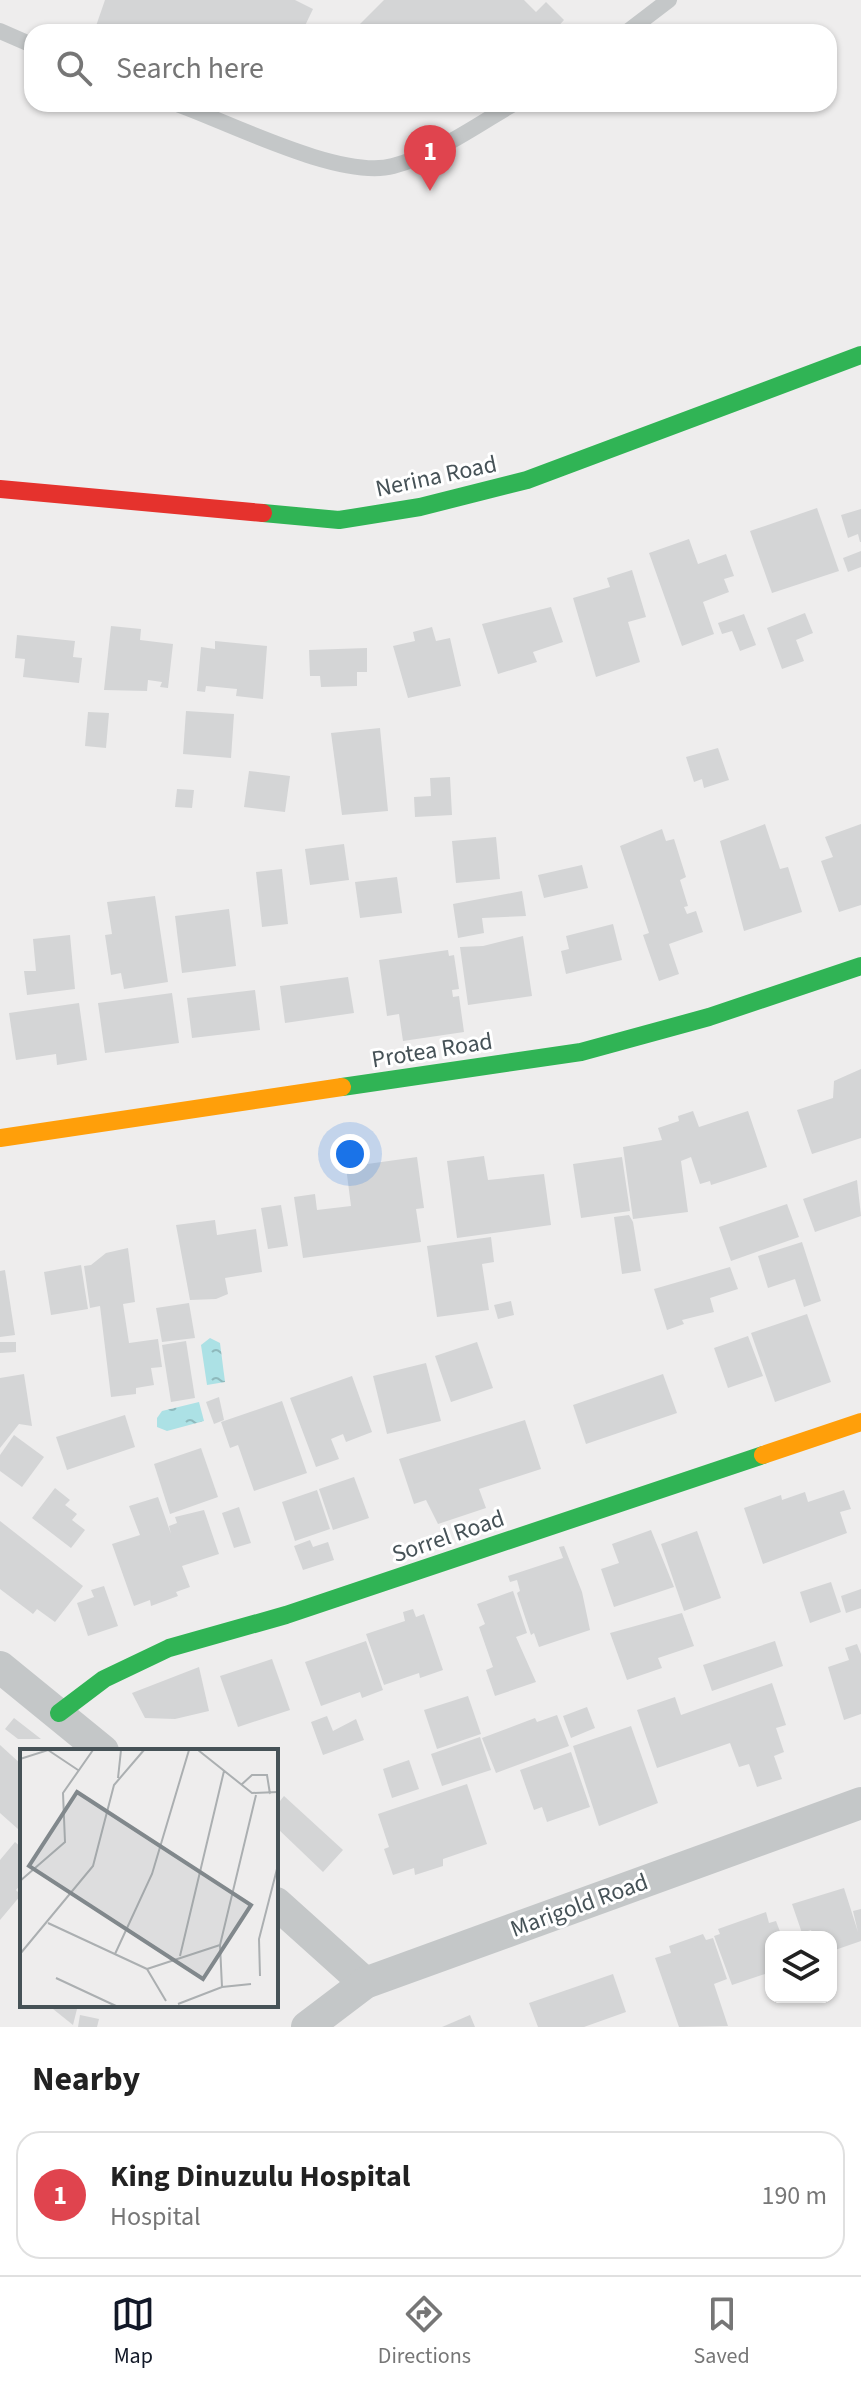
<!DOCTYPE html>
<html lang="en">
<head>
<meta charset="utf-8">
<style>
  :root { --surface:#fff; --page:#f6f6f6; --text:#222; --muted:#767676; --line:#e0e0e0; --accent:#111827 }
  body { margin:0; font-family:"Source Sans 3",sans-serif; background:var(--page); color:var(--text) }
  .controls { position:absolute; right:24px; bottom:24px; display:grid; overflow:hidden; border-radius:16px; box-shadow:0 2px 6px #0004 }
  .controls button { width:72px; height:72px; display:grid; place-items:center; padding:0; border:0; border-bottom:2px solid var(--line); background:var(--surface); color:var(--text); font:40px sans-serif }
  .you { position:absolute; left:350px; top:1154px; width:28px; height:28px; margin:-20px; border:6px solid #fff; border-radius:50%; background:#1a73e8; box-shadow:0 0 0 12px #1a73e833 }
  .badge { display:grid; place-items:center; width:52px; height:52px; border-radius:50%; background:var(--accent); color:#fff; font-size:26px; font-weight:700 }
  .pin { position:absolute; translate:-50% -66px; filter:drop-shadow(0 2px 4px #0008) }
  .pin::after { content:''; position:absolute; top:42px; width:28px; height:24px; background:inherit; clip-path:polygon(0 0,100% 0,50% 100%) }
  .list { margin:0; padding:0; list-style:none }
  h2 { display:flex; justify-content:space-between; align-items:center; height:104px; margin:0; padding:0 32px; font-size:34px }
  h2 small { font-size:26px; font-weight:400; color:var(--muted) }
  .list li { display:grid; grid-template-columns:52px 1fr auto; gap:24px; align-items:center; box-sizing:border-box; height:128px; margin:0 16px 16px; padding:0 16px; border:2px solid var(--line); border-radius:24px }
  .list b { display:block; font-size:30px; white-space:nowrap }
  .list p { margin:0; font-size:26px; white-space:nowrap; color:var(--muted) }
  .list em { font-size:26px; font-style:normal; color:var(--muted) }
  .icon { flex:none; width:44px; height:44px; fill:none; stroke:currentColor; stroke-width:2; stroke-linecap:round; stroke-linejoin:round }
  .map { position:relative; flex:none; width:861px; height:2027px; overflow:hidden }
  .search { position:absolute; background:var(--surface); box-shadow:0 2px 6px #0004; left:24px; right:24px; top:24px; height:88px; display:flex; align-items:center; gap:20px; box-sizing:border-box; padding:0 28px; border-radius:24px; color:var(--muted); font-size:30px }
  .sheet { height:248px; background:var(--surface) }
  nav { display:flex; justify-content:space-around; align-items:center; box-sizing:border-box; height:112px; border-top:2px solid var(--line); background:var(--surface); font-size:22px; color:var(--muted) }
  nav a { display:grid; justify-items:center; gap:4px }
  nav .on { color:var(--accent) }
  .map>svg:first-child { display:block }
  .water { fill:url(#water-ripples) }
  .building { fill:#d4d5d6 }
  .lines { fill:none; stroke-linecap:round; stroke-linejoin:round }
  .lane { stroke:#c4c7c8; stroke-width:16 }
  .street { stroke:#c4c7c8; stroke-width:32 }
  .fast { stroke:#30b455; stroke-width:18 }
  .slow { stroke:#ff9f0a; stroke-width:18 }
  .jam { stroke:#e5322d; stroke-width:18 }
  .labels { text-anchor:middle; stroke-width:6; stroke-linejoin:round; paint-order:stroke }
  .street-label { font-size:24px; fill:#465257; stroke:#fff }
  .inset-road { fill:none; stroke:#abafb1; stroke-width:2 }
  .view { fill:#81888c; fill-opacity:0.15; stroke:#81888c; stroke-width:4 }
  .inset-edge { fill:none; stroke:#465257; stroke-width:4 }
</style>
</head>
<body>
<div class="map">
<svg width="861" height="2027" viewBox="0 0 861 2027">
  <defs>
    <pattern id="water-ripples" width="26" height="14" patternUnits="userSpaceOnUse" patternTransform="scale(2)"><rect width="26" height="14" fill="#ace1e5"/><path d="M2 4q2-2 4 0t4 0M15 11q2-2 4 0t4 0" fill="none" stroke="#8eb9bc"/></pattern>
  </defs>
  <rect width="100%" height="100%" fill="#eeeded"/>
  <g class="water">
    <path d="M210,1338L220,1343L225,1382L207,1385L201,1345Z"/>
    <path d="M199,1402L204,1421L167,1431L157,1427V1418L162,1411Z"/>
  </g>
  <g class="building">
    <path d="M105,0H295L313,9L302,32H112L96,26Z"/>
    <path d="M384,0H524L536,12L546,2L564,20L553,32H359L355,29Z"/>
    <path d="M817,508L839,571L772,593L750,531Z"/>
    <path d="M861,509V542H860L858,534L848,538L841,515Z"/>
    <path d="M689,539L698,564L726,554L734,576L724,579L729,592L703,602L714,634L682,646L649,553Z"/>
    <path d="M861,551V567L848,572L843,558Z"/>
    <path d="M632,570L646,617L628,622L640,662L596,677L573,598L610,587L607,578Z"/>
    <path d="M551,607L563,642L533,652L537,662L498,674L482,624Z"/>
    <path d="M805,613L813,633L796,640L804,661L782,669L767,628Z"/>
    <path d="M744,614L756,645L740,651L732,631L722,634L718,623Z"/>
    <path d="M111,626L141,629L140,640L173,644L168,688L160,687L162,682L148,680L147,691L104,690Z"/>
    <path d="M432,627L436,641L450,638L461,686L408,698L393,646L415,641L413,632Z"/>
    <path d="M17,635L75,641L73,657L82,658L79,683L23,677L25,659L15,658Z"/>
    <path d="M215,641L267,646L263,699L236,696L237,689L206,686L205,692L197,691L201,647L215,649Z"/>
    <path d="M367,648V672H357V686L321,687L320,676H310L309,650Z"/>
    <path d="M186,711L234,714L231,758L183,754Z"/>
    <path d="M88,712L109,713L106,748L85,746Z"/>
    <path d="M380,728L388,811L342,815L331,733Z"/>
    <path d="M718,748L729,780L704,788L702,779L694,782L686,757Z"/>
    <path d="M249,771L290,776L285,812L244,807Z"/>
    <path d="M450,777L452,815L415,817L414,797L431,796L430,778Z"/>
    <path d="M177,789L194,790L192,808L175,807Z"/>
    <path d="M765,824L780,869L788,867L802,912L744,931L720,841Z"/>
    <path d="M861,824V905L839,912L821,861L833,857L825,837Z"/>
    <path d="M662,829L666,841L674,839L686,877L680,880L688,906L684,907L687,914L696,911L703,932L669,944L679,974L659,981L643,935L649,933L620,846Z"/>
    <path d="M496,837L500,879L456,883L452,841Z"/>
    <path d="M344,844L349,880L310,885L305,849Z"/>
    <path d="M582,865L588,888L544,898L538,875Z"/>
    <path d="M282,869L288,924L262,927L256,872Z"/>
    <path d="M397,877L402,913L360,918L355,882Z"/>
    <path d="M522,891L526,916L482,918L484,933L458,938L453,904Z"/>
    <path d="M155,896L168,982L124,989L121,973L111,975L105,935L112,934L107,902Z"/>
    <path d="M229,909L236,966L182,973L175,916Z"/>
    <path d="M613,924L622,960L566,974L561,951L569,949L566,936Z"/>
    <path d="M70,935L75,989L27,995L24,971H36L33,939Z"/>
    <path d="M523,936L532,996L468,1005L460,947L483,946Z"/>
    <path d="M448,950L449,956L454,955L459,989L452,990L453,997L459,996L464,1032L403,1041L399,1014L387,1016L379,960Z"/>
    <path d="M348,977L354,1013L285,1023L280,986Z"/>
    <path d="M255,990L260,1030L192,1038L187,998Z"/>
    <path d="M172,993L179,1043L105,1053L98,1003Z"/>
    <path d="M79,1003L87,1060L57,1065L56,1054L16,1060L9,1013Z"/>
    <path d="M861,1069V1138L812,1154L797,1110L833,1098L834,1081Z"/>
    <path d="M693,1111L699,1127L748,1111L767,1167L711,1185L710,1181L700,1184L691,1157L681,1161L688,1212L633,1219L623,1147L662,1140L658,1128L679,1121L678,1116Z"/>
    <path d="M484,1156L488,1180L544,1174L551,1225L457,1238L447,1161Z"/>
    <path d="M417,1157L424,1208L416,1209L421,1242L303,1258L294,1197L315,1194L317,1210L351,1206L346,1167Z"/>
    <path d="M622,1157L630,1211L581,1218L573,1164Z"/>
    <path d="M857,1180L861,1216L815,1232L803,1199Z"/>
    <path d="M787,1204L799,1237L731,1261L719,1227Z"/>
    <path d="M281,1205L288,1246L268,1249L261,1208Z"/>
    <path d="M629,1215L633,1222L641,1271L622,1274L614,1217Z"/>
    <path d="M215,1220L217,1235L256,1229L262,1272L225,1278L228,1294L216,1299L190,1300L176,1225Z"/>
    <path d="M491,1237L494,1262L482,1264L489,1310L437,1317L427,1246Z"/>
    <path d="M802,1242L821,1301L804,1307L795,1279L768,1288L758,1256Z"/>
    <path d="M128,1248L135,1302L123,1304L129,1343L158,1339L162,1367L151,1368L154,1385L136,1388V1394L111,1397L100,1306L90,1308L84,1266L91,1265L106,1253Z"/>
    <path d="M81,1265L88,1309L51,1315L44,1272Z"/>
    <path d="M730,1267L738,1289L710,1298L714,1312L682,1320L684,1324L667,1330L654,1289Z"/>
    <path d="M5,1270L15,1335L0,1337V1271Z"/>
    <path d="M511,1301L514,1315L498,1319L494,1305Z"/>
    <path d="M189,1303L195,1338L162,1342L156,1308Z"/>
    <path d="M807,1314L831,1382L775,1402L751,1333Z"/>
    <path d="M748,1336L763,1376L728,1388L714,1348Z"/>
    <path d="M186,1341L195,1398L171,1402L162,1345Z"/>
    <path d="M0,1342H16V1352L0,1353Z"/>
    <path d="M477,1342L493,1388L451,1402L435,1356Z"/>
    <path d="M426,1363L441,1421L387,1434L373,1376Z"/>
    <path d="M24,1374L32,1426L19,1424L0,1448V1378Z"/>
    <path d="M663,1374L677,1413L586,1444L573,1405Z"/>
    <path d="M352,1376L372,1432L346,1442L343,1434L331,1439L339,1459L316,1467L290,1398Z"/>
    <path d="M219,1397L224,1420L214,1424L206,1402Z"/>
    <path d="M282,1401L307,1473L254,1491L238,1445L230,1448L221,1422Z"/>
    <path d="M125,1415L135,1447L67,1470L56,1437Z"/>
    <path d="M525,1420L541,1469L479,1489L486,1508L438,1524L426,1500L414,1504L399,1459Z"/>
    <path d="M14,1435L44,1457L22,1487L0,1471V1455Z"/>
    <path d="M201,1448L218,1497L170,1514L154,1464Z"/>
    <path d="M354,1477L369,1518L333,1530L319,1489Z"/>
    <path d="M55,1488L70,1500L65,1505L77,1514L72,1520L85,1530L71,1548L32,1518Z"/>
    <path d="M317,1490L330,1529L295,1541L282,1502Z"/>
    <path d="M844,1490L851,1509L840,1512L847,1533L763,1564L744,1508L781,1495L782,1500L805,1492L808,1502Z"/>
    <path d="M158,1497L171,1534L169,1526L177,1523L175,1517L204,1510L219,1554L182,1566L190,1587L176,1592L178,1596L151,1606L150,1600L134,1606L112,1544L140,1535L129,1506Z"/>
    <path d="M239,1507L251,1543L234,1548L222,1513Z"/>
    <path d="M0,1521L83,1586L55,1622L37,1609L33,1614L0,1589Z"/>
    <path d="M651,1530L674,1587L614,1607L601,1569L619,1563L612,1544Z"/>
    <path d="M697,1531L721,1598L684,1611L661,1544Z"/>
    <path d="M310,1540L313,1547L328,1542L334,1560L303,1570L294,1546Z"/>
    <path d="M564,1546L582,1592L590,1630L539,1647L534,1633L531,1635L517,1593L520,1591L517,1580L510,1582L508,1576L563,1558L559,1547Z"/>
    <path d="M831,1582L841,1612L810,1623L800,1592Z"/>
    <path d="M104,1586L118,1626L88,1636L77,1603L94,1597L91,1590Z"/>
    <path d="M861,1589V1608L846,1613L841,1596Z"/>
    <path d="M513,1591L527,1633L516,1637L536,1682L495,1696L486,1670L493,1667L479,1627L485,1624L477,1604Z"/>
    <path d="M413,1609L416,1617L424,1614L443,1670L420,1678L419,1673L384,1685L366,1634L405,1621L403,1612Z"/>
    <path d="M682,1613L694,1646L658,1658L662,1668L627,1680L610,1633Z"/>
    <path d="M366,1641L383,1690L362,1698L360,1692L321,1706L305,1662Z"/>
    <path d="M775,1641L783,1666L712,1691L703,1665Z"/>
    <path d="M857,1644L861,1654V1714L844,1720L828,1667L849,1660L845,1648Z"/>
    <path d="M272,1659L290,1710L238,1727L220,1676Z"/>
    <path d="M199,1667L209,1711L175,1719L145,1718L132,1693Z"/>
    <path d="M772,1683L786,1725L776,1728L784,1752L774,1756L782,1779L757,1787L749,1764L739,1767L730,1743L657,1768L637,1710L675,1697L681,1715Z"/>
    <path d="M468,1696L481,1734L437,1749L424,1710Z"/>
    <path d="M587,1707L595,1728L571,1738L563,1716Z"/>
    <path d="M557,1715L569,1746L496,1773L482,1738L535,1718L537,1722Z"/>
    <path d="M327,1716L333,1731L356,1719L364,1740L323,1755L311,1722Z"/>
    <path d="M14,1718L41,1739H18L5,1729Z"/>
    <path d="M631,1726L658,1803L599,1826L573,1746Z"/>
    <path d="M480,1737L491,1770L442,1786L431,1754Z"/>
    <path d="M0,1745L22,1765V1824L18,1829L0,1813Z"/>
    <path d="M571,1752L590,1807L547,1822L542,1807L534,1810L520,1770Z"/>
    <path d="M409,1760L419,1789L392,1798L383,1769Z"/>
    <path d="M467,1784L487,1844L443,1859V1866L415,1875L414,1868L393,1875L384,1849L389,1847L378,1814Z"/>
    <path d="M284,1796L343,1850L323,1872L276,1827V1806Z"/>
    <path d="M15,1842L22,1848V1883L16,1890L21,1895L0,1920V1860Z"/>
    <path d="M844,1888L858,1932L853,1911L861,1909V1941L835,1950L831,1937H813L811,1930L802,1933L792,1904Z"/>
    <path d="M766,1912L769,1923L776,1921L782,1937H771V1978L767,1979L765,1974L732,1985L714,1936L720,1934L718,1929Z"/>
    <path d="M703,1934L706,1940L713,1938L727,1979L714,1984L728,2026L679,2027L655,1958L671,1953L669,1946Z"/>
    <path d="M613,1974L626,2012L584,2027H538L529,2003Z"/>
    <path d="M48,2005H78L73,2025Z"/>
    <path d="M80,2015L99,2019L97,2027H78Z"/>
    <path d="M470,2015L475,2027H442Z"/>
  </g>
  <g class="lines">
    <g class="lane">
      <path d="M0,31L32,45"/>
      <path d="M627,32L669,0"/>
      <path d="M177,104C230,123 341,180 393,166C435,155 476,126 513,104"/>
    </g>
    <g class="street">
      <path d="M0,1667L103,1751"/>
      <path d="M276,1903L365,1983"/>
      <path d="M307,2027L365,1983L861,1803"/>
    </g>
    <g class="fast">
      <path d="M263,513L339,520L420,507L527,480L861,355"/>
      <path d="M342,1087L581,1052L709,1017L861,966"/>
      <path d="M59,1713L104,1679L169,1648L286,1615L763,1455"/>
    </g>
    <g class="slow">
      <path d="M0,1138L342,1087"/>
      <path d="M763,1455L861,1422"/>
    </g>
    <path class="jam" d="M0,489L263,513"/>
  </g>
  <g class="labels">
    <g class="street-label">
      <text transform="translate(436 476) rotate(-12)" y="8">Nerina Road</text>
      <text transform="translate(432 1050) rotate(-9)" y="8">Protea Road</text>
      <text transform="translate(448 1536) rotate(-19)" y="8">Sorrel Road</text>
      <text transform="translate(579 1905) rotate(-20)" y="8">Marigold Road</text>
    </g>
  </g>
  <g transform="translate(20 1749)">
    <rect width="258" height="258" fill="#eeeded"/>
    <path class="inset-road" d="M178,1L232,44L258,43M0,10L28,1L58,21M98,29L101,1M221,36L232,26H247L250,45M0,132L45,93L43,44L73,1M28,174L127,220M0,205L73,117L94,36L124,1M95,205L132,125L169,1M160,207L204,22M127,220L200,196M127,220L146,252M240,227L239,190L258,116M36,229L96,257M202,238L200,196L236,46M158,255L202,238L231,235"/>
    <path class="view" d="M57,43L231,156L183,230L9,117Z"/>
    <rect width="258" height="258" class="inset-edge"/>
  </g>
</svg>
<div class="controls">
<button><svg class="icon" aria-label="layers" viewBox="0 0 24 24"><path d="M12 4l9 5-9 5-9-5zM3 14l9 5 9-5"/></svg></button>
</div>
<div class="you"></div>
<div class="pin badge" style="left:430px;top:191px;background:#e0444e">1</div>
<div class="search"><svg class="icon" aria-label="search" viewBox="0 0 24 24"><circle cx="10" cy="10" r="6"/><path d="M15 15l6 6"/></svg>Search here</div>
</div>
<section class="sheet">
<h2>Nearby<small></small></h2>
<ul class="list">
<li><span class="badge" style="background:#e0444e">1</span><div><b>King Dinuzulu Hospital</b><p>Hospital</p></div><em>190 m</em></li>
</ul>
</section>
<nav>
<a class="on"><svg class="icon" aria-label="map" viewBox="0 0 24 24"><path d="M3 6l6-2 6 2 6-2v14l-6 2-6-2-6 2zM9 4v14M15 6v14"/></svg>Map</a>
<a><svg class="icon" aria-label="directions" viewBox="0 0 24 24"><path d="M12 3l9 9-9 9-9-9zM9 14v-3h6M13 9l2 2-2 2"/></svg>Directions</a>
<a><svg class="icon" aria-label="saved" viewBox="0 0 24 24"><path d="M7 4h10v16l-5-4-5 4z"/></svg>Saved</a>
</nav>
</body>
</html>
